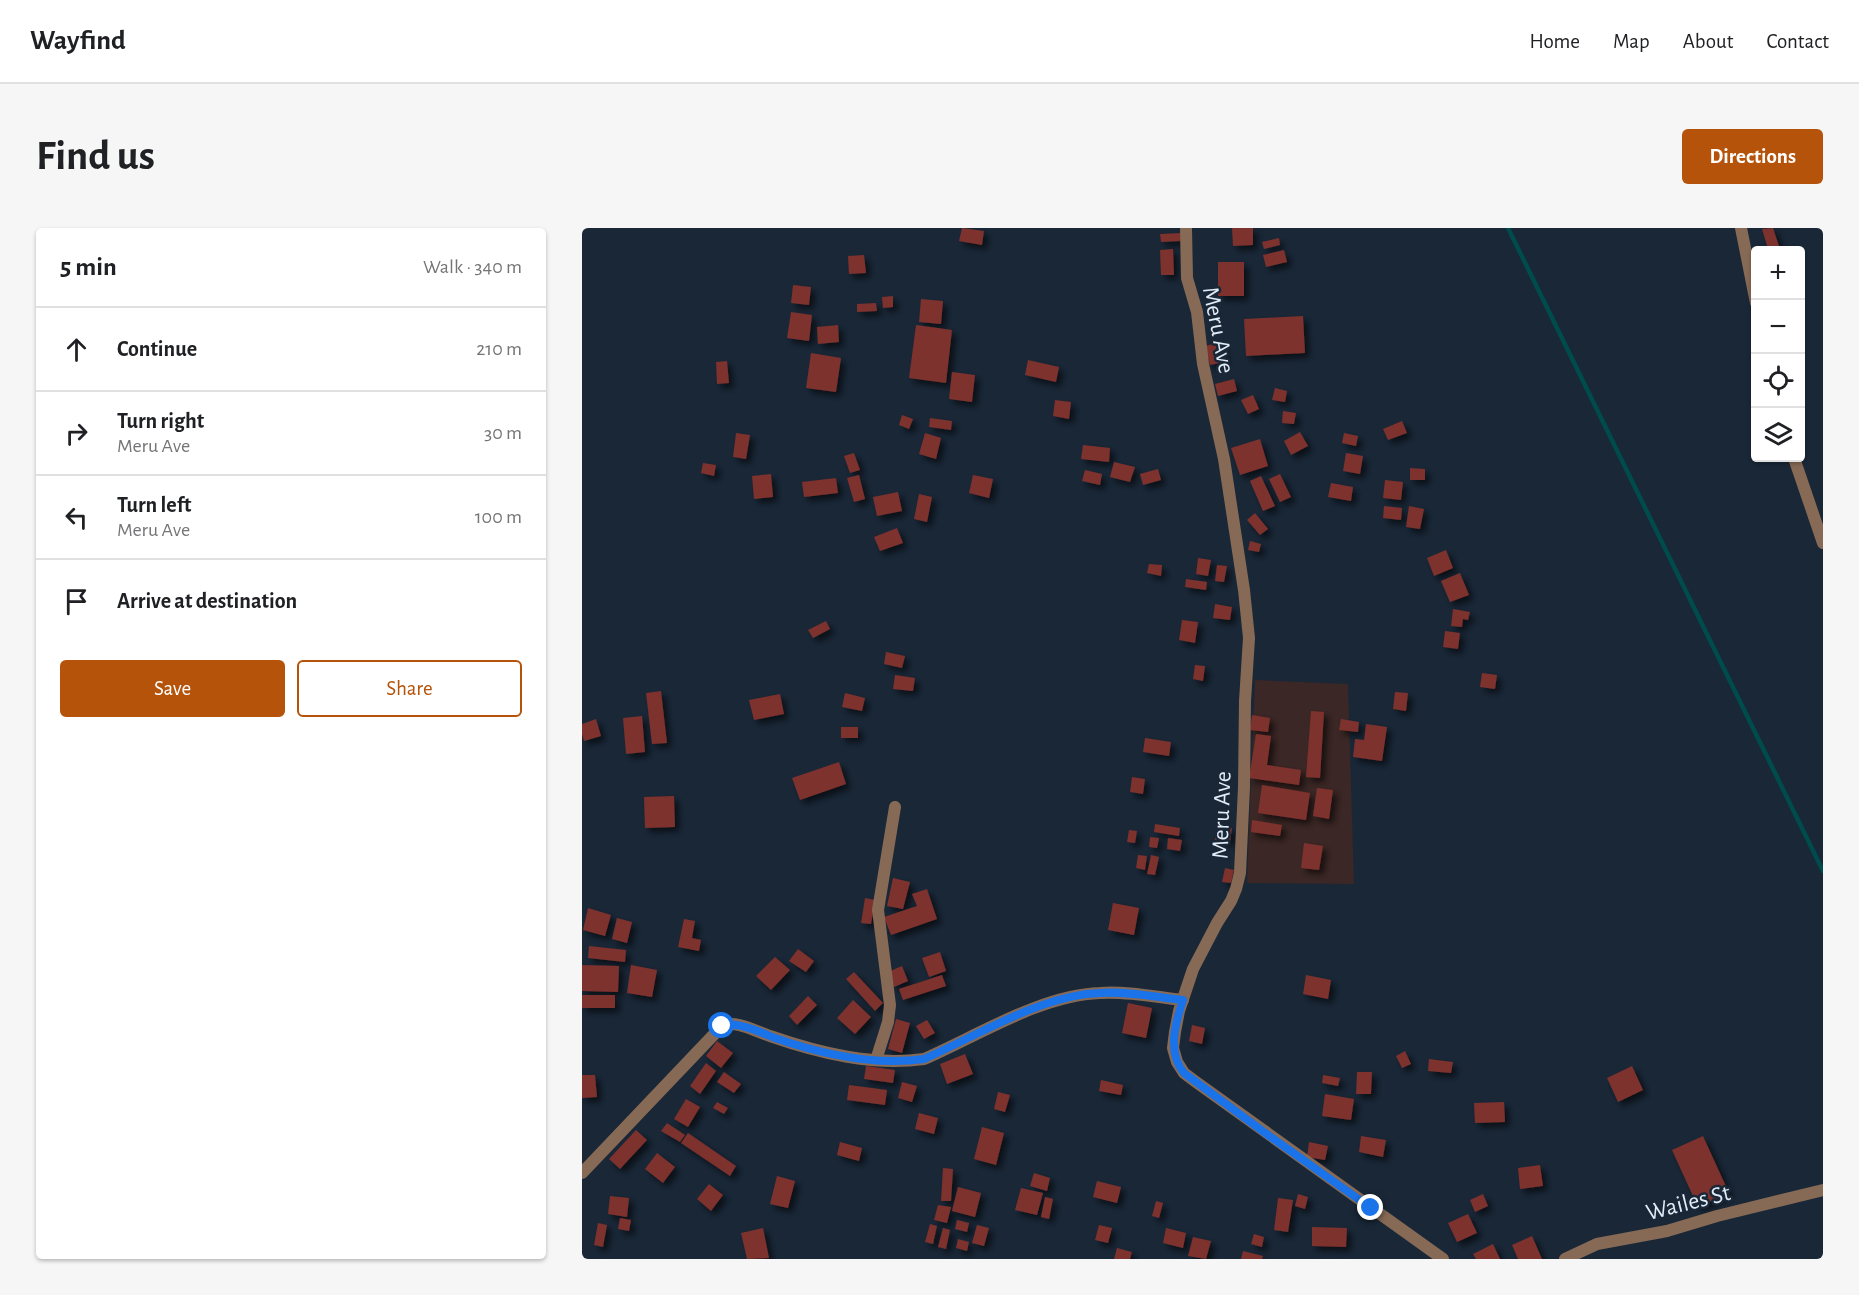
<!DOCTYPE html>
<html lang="en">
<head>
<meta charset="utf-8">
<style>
  :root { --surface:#fff; --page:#f6f6f6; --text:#202124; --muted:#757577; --line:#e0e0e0; --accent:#b45309 }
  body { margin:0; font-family:"Alegreya Sans",sans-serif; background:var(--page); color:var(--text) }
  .controls { position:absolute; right:18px; top:18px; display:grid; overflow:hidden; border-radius:6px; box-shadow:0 2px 4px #0004 }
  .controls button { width:54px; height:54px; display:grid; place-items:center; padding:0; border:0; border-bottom:2px solid var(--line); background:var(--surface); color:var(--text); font:30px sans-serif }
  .stop { position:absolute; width:18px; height:18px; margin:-14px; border:4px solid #1a73e8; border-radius:50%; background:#fff }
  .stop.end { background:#1a73e8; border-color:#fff; box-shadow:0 2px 6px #0008 }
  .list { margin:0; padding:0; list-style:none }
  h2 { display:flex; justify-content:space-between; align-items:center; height:78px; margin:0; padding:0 24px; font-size:26px }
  h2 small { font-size:20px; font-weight:400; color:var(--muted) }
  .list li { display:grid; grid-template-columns:39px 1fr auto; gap:18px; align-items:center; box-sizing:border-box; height:84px; padding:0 24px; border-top:2px solid var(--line) }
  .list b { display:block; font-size:22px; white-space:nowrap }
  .list p { margin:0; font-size:20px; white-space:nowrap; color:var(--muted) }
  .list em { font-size:20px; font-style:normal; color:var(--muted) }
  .actions { display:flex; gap:12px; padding:18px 24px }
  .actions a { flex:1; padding:14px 0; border:2px solid var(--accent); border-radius:6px; text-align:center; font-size:21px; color:var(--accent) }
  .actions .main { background:var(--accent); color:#fff }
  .icon { flex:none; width:33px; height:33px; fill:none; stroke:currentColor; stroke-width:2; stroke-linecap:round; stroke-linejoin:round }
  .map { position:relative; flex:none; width:1241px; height:1031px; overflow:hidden; border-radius:6px }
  header { display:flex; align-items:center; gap:36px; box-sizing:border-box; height:84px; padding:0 30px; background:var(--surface); border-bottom:2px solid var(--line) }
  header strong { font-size:28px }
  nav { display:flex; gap:33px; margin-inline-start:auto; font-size:21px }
  .intro { display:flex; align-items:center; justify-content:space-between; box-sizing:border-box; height:144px; padding:0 36px }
  h1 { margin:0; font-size:42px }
  .button { padding:15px 27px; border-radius:6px; background:var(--accent); color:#fff; font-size:21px; font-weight:700 }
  main { display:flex; gap:36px; padding:0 36px }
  aside { flex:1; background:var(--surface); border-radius:6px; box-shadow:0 2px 4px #0004 }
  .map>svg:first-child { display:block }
  .education { fill:#3b2725 }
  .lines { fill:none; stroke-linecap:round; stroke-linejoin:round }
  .stream { stroke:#004b4c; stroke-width:4.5 }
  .building { fill:#7e312d; filter:url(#shadow) }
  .street { stroke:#876a55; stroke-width:12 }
  .route { stroke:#1a73e8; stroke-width:8 }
  .labels { text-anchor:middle; stroke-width:5; stroke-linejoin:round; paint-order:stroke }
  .street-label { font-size:24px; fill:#e2ecf7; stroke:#192737 }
</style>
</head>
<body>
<header>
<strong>Wayfind</strong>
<nav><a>Home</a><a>Map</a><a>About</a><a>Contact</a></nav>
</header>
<div class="intro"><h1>Find us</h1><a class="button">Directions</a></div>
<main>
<aside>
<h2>5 min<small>Walk · 340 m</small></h2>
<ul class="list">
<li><svg class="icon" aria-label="ahead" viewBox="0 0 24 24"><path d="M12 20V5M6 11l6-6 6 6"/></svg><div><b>Continue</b></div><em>210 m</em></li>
<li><svg class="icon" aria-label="right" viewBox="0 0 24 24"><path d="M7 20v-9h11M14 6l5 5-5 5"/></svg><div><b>Turn right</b><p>Meru Ave</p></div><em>30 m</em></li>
<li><svg class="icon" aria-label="left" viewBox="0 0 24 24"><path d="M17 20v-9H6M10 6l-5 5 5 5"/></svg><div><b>Turn left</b><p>Meru Ave</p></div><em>100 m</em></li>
<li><svg class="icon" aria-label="arrive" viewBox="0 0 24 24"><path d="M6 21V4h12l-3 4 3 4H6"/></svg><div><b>Arrive at destination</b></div></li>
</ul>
<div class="actions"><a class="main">Save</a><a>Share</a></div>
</aside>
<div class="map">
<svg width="1241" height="1031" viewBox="0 0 1241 1031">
  <defs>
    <filter id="shadow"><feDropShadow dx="4.5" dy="4.5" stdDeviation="3" flood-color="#0009"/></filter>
  </defs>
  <rect width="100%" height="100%" fill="#192737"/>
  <path class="education" d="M673,452L766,456L772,656L665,655Z"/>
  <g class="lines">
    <path class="stream" d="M926,0L1241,643"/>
  </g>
  <g class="building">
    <path d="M380,0L402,3L400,17L377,13Z"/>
    <path d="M650,0H671V17L651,18Z"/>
    <path d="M1191,0L1197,18L1186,21L1180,1Z"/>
    <path d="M599,5V13L579,14L578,6Z"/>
    <path d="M697,10L698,17L682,21L680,14Z"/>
    <path d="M591,21L592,47H579L578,22Z"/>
    <path d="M702,22L705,34L684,39L681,27Z"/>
    <path d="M282,27L284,45L267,46L266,28Z"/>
    <rect x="636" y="34" width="26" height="34"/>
    <path d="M211,57L229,59L227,77L209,75Z"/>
    <path d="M311,68V79L301,80L300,69Z"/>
    <path d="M339,71L361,73L359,96L337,94Z"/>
    <path d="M294,75L295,83L275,84V76Z"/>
    <path d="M209,84L230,87L227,113L205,110Z"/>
    <path d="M721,88L723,125L664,128L662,91Z"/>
    <path d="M256,97L257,114L236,116L235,99Z"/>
    <path d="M334,97L370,102L364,155L327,150Z"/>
    <path d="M639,114L643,134L628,137L623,118Z"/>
    <path d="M229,125L259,130L254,164L224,160Z"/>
    <path d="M446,132L477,139L474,154L443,147Z"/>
    <path d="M145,133L147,155L135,156L134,134Z"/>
    <path d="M370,144L393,147L390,174L367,171Z"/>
    <path d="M652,151L655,163L636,168L633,156Z"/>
    <path d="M693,160L705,163L703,174L690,172Z"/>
    <path d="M671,167L677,181L666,186L659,172Z"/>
    <path d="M473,172L489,174L487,191L471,188Z"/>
    <path d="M701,183L714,185L712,196L700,195Z"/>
    <path d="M320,187L331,191L327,201L317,197Z"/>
    <path d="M348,190L370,193L369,202L347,199Z"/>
    <path d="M820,193L825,205L806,212L801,201Z"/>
    <path d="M718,204L726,218L709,227L702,213Z"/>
    <path d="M154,205L168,207L164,231L151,229Z"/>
    <path d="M343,205L359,210L354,231L337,226Z"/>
    <path d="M762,205L776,208L774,218L760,215Z"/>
    <path d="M678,211L686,238L658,247L649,220Z"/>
    <path d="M501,217L528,220L527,234L499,231Z"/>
    <path d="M272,225L278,242L268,245L262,228Z"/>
    <path d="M764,225L781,228L778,246L761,243Z"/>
    <path d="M532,234L553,239L548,254L528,249Z"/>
    <path d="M121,235L134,237L132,248L119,245Z"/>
    <path d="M828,240L843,241V252H828Z"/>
    <path d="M576,241L579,252L561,257L558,246Z"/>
    <path d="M503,242L520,246L518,257L500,253Z"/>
    <path d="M189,246L191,269L172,271L170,248Z"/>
    <path d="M698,246L709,269L698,274L687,251Z"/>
    <path d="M277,247L283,271L272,274L265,250Z"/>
    <path d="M391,247L411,251L407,270L387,265Z"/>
    <path d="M679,248L693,278L681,283L668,253Z"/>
    <path d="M254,250L256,265L222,269L220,254Z"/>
    <path d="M803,252L821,254L819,272L801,270Z"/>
    <path d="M749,255L771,259L769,273L746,269Z"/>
    <path d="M316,264L320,283L295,288L291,269Z"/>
    <path d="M337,266L350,269L345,294L332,291Z"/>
    <path d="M802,278L820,280L819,292L801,290Z"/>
    <path d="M827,278L842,281L838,301L824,299Z"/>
    <path d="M673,285L686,301L678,307L665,292Z"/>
    <path d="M315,300L321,315L298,323L292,309Z"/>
    <path d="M668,313L679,316L677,324L666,322Z"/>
    <path d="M864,322L871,340L852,348L845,330Z"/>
    <path d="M616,330L629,332L626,348L614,346Z"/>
    <path d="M567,336L580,337L579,348L565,345Z"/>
    <path d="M635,337L645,338L642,354L633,353Z"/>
    <path d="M878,345L887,367L868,374L859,353Z"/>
    <path d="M604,351L625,354L624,362L603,359Z"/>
    <path d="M633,376L650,379L648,392L631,390Z"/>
    <path d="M871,381L888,384L886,392L881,391L880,399L869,398Z"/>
    <path d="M600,392L616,394L613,415L597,412Z"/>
    <path d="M244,393L248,401L231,410L226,402Z"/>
    <path d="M863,403L878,405L876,421L861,419Z"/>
    <path d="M304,424L323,428L320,440L302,436Z"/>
    <path d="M613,437L623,438L621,453L611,451Z"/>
    <path d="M900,445L915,447L913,461L898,459Z"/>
    <path d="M313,447L333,450L331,463L311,461Z"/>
    <path d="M79,463L85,515L70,516L64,465Z"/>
    <path d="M813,464L826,465L824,483L811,481Z"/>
    <path d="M263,465L283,470L280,483L260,479Z"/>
    <path d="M198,466L202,486L172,492L167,472Z"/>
    <path d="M729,483L742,484L738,550L724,549Z"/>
    <path d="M670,487L688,490L686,504L668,502Z"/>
    <path d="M60,488L63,524L44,526L41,490Z"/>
    <path d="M14,491L19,508L2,513L0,506V496Z"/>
    <path d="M759,491L777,494L776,504L757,502Z"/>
    <path d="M784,496L805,499L800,533L771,529L773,511L782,512Z"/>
    <rect x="259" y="499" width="17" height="11"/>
    <path d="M674,506L689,508L685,537L719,542L717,557L667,550Z"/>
    <path d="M563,510L589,514L587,528L561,524Z"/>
    <path d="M257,534L264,556L218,572L210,550Z"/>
    <path d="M550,549L563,551L561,566L548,564Z"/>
    <path d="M680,557L728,565L724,592L676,585Z"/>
    <path d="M735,560L751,562L747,591L731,588Z"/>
    <path d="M92,568L93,599L63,600L62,569Z"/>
    <path d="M670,592L700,597L698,608L669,604Z"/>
    <path d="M573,596L598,600L597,608L572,604Z"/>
    <path d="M635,598L650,600L648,614L633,612Z"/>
    <path d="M547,602L555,603L553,615L545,614Z"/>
    <path d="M568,609L577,610L575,620L567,619Z"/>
    <path d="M586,610L600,612L598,623L585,621Z"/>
    <path d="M722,615L741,618L737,642L719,640Z"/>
    <path d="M556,627L565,628L563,642L554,640Z"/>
    <path d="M569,627L577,629L573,647L565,646Z"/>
    <path d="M643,640L652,642L649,655L640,654Z"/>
    <path d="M311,650L328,654L321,681L305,678Z"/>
    <path d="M345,661L355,691L309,707L302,689L335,678L330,666Z"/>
    <path d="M283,670L293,672L289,696L279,695Z"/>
    <path d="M531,675L557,680L552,707L526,702Z"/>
    <path d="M6,680L29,687L23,708L1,702Z"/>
    <path d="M35,690L50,694L45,715L30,711Z"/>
    <path d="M102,691L113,693L110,710L119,712L117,723L96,719Z"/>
    <path d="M7,718L44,722L43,734L6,730Z"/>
    <path d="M216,721L232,733L224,744L207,733Z"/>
    <path d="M358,724L364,743L347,749L340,730Z"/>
    <path d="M193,729L208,742L189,762L174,748Z"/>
    <path d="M0,737L37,738L36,764L0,763Z"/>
    <path d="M49,737L75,742L70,769L45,765Z"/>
    <path d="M320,738L326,753L312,759L306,744Z"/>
    <path d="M272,744L301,775L293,783L264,751Z"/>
    <path d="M360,747L364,758L321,772L317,761Z"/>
    <path d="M724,747L749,752L746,771L721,766Z"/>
    <rect x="0" y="767" width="33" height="13"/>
    <path d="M226,768L235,777L215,797L207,788Z"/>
    <path d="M271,772L289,789L273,806L255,790Z"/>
    <path d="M546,775L570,780L564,810L540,805Z"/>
    <path d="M314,791L328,795L320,825L306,821Z"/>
    <path d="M345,792L353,805L342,811L334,798Z"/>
    <path d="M610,797L623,800L620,816L607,813Z"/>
    <path d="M135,813L151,825L139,840L124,828Z"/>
    <path d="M823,823L829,836L820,840L814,828Z"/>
    <path d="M383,826L391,846L365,856L358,836Z"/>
    <path d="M847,831L871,834L869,845L846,843Z"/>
    <path d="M124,835L134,843L118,866L108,858Z"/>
    <path d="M284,838L313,842L311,855L282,851Z"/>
    <path d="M1050,838L1061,862L1036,874L1025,850Z"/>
    <path d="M142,844L159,856L152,865L135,854Z"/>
    <path d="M775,844H790L789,866H774Z"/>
    <path d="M0,847H13L15,869L0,870Z"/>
    <path d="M741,847L758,850L756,858L740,855Z"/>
    <path d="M519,852L541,857L539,867L517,863Z"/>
    <path d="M320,854L335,858L330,874L316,870Z"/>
    <path d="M267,857L305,862L303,877L265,872Z"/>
    <path d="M416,864L428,867L423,884L412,881Z"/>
    <path d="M743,866L772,871L769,892L740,888Z"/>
    <path d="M104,871L118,879L106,899L92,891Z"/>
    <path d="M135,874L146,880L142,886L131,880Z"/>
    <path d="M922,874L923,894L893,895L892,875Z"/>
    <path d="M337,885L356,890L352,906L333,901Z"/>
    <path d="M85,895L103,907L98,914L79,903Z"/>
    <path d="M400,899L422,905L414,937L392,931Z"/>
    <path d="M54,902L65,912L38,941L27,931Z"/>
    <path d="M106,905L154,938L148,948L99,915Z"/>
    <path d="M779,908L804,912L801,929L777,924Z"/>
    <path d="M1121,908L1147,965L1116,979L1090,922Z"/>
    <path d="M258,914L280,920L277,933L255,927Z"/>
    <path d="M727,914L746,918L743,932L725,929Z"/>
    <path d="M75,925L93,939L81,955L63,941Z"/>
    <path d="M958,937L961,958L938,961L936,940Z"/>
    <path d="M361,940L371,941L369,973H359Z"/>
    <path d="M452,945L468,950L465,963L448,958Z"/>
    <path d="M195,948L213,953L206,980L188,976Z"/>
    <path d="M515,953L539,959L535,975L511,969Z"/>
    <path d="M127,956L141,967L129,983L115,971Z"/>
    <path d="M376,959L399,965L393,989L370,983Z"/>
    <path d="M439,960L461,965L455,987L433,982Z"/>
    <path d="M716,966L726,969L723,981L713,978Z"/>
    <path d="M901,966L906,978L893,984L888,972Z"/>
    <path d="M28,968L47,970L45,989L26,986Z"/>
    <path d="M463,969L471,971L467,991L459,989Z"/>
    <path d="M696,970L711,972L706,1004L692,1002Z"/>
    <path d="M574,973L581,975L577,990L570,988Z"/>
    <path d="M356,977L369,979L365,995L352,992Z"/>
    <path d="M886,986L895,1005L875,1014L866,995Z"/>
    <path d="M38,990L49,992L47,1003L36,1001Z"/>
    <path d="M375,992L387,995L385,1004L373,1001Z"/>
    <path d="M16,995L25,997L21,1019L12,1017Z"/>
    <path d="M348,996L355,998L351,1016L343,1014Z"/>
    <path d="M395,997L407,1000L402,1018L390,1015Z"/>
    <path d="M517,997L530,1000L526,1015L513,1012Z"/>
    <path d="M730,999L765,1000L764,1019L730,1018Z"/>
    <path d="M181,1000L187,1030L165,1031L159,1005Z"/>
    <path d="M361,1000L368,1002L364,1021L356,1019Z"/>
    <path d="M584,1000L604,1005L601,1020L581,1015Z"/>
    <path d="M672,1006L682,1009L680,1019L669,1016Z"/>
    <path d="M950,1008L960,1031H936L930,1017Z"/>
    <path d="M611,1009L629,1013L624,1031L606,1028Z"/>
    <path d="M376,1011L387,1014L385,1023L374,1020Z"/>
    <path d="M911,1016L918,1031H894L891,1026Z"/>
    <path d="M535,1020L550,1024L548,1031H532Z"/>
    <path d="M661,1023L681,1028L680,1031H659Z"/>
  </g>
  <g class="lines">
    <g class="street">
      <path d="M604,0L605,50L615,84L621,136L642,231L662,362L667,410L663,473L662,559L658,645L654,661L649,673L635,695L611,741L597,783L593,804L591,820L595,834L602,845L614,854L861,1031"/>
      <path d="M1159,0L1174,75"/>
      <path d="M1212,230L1241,315"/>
      <path d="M294,832L306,794L308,777L296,682L313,579"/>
      <path d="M0,945L140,798C153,791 175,804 188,808C237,825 290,838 342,831C395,808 459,767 518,765C545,763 574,769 601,772"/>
      <path d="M983,1031L1015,1016L1085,1003L1135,988L1241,962"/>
    </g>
  </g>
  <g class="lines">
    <path class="route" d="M140,798C152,792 180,805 193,810C239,826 292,838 342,831C395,808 459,767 518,765C545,763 574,769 601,772C593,796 585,824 602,845L686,907L789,980"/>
  </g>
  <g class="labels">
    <g class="street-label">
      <text transform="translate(637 102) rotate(79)" y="8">Meru Ave</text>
      <text transform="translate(639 587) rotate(-88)" y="8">Meru Ave</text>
      <text transform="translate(1106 974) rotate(-14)" y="8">Wailes St</text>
    </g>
  </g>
</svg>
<div class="controls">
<button>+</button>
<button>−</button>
<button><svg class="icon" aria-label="locate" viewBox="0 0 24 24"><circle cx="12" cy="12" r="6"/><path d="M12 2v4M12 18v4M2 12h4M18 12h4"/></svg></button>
<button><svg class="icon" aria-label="layers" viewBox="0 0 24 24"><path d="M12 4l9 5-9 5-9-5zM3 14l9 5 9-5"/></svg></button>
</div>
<div class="stop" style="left:140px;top:798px"></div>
<div class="stop end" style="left:789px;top:980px"></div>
</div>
</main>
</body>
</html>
